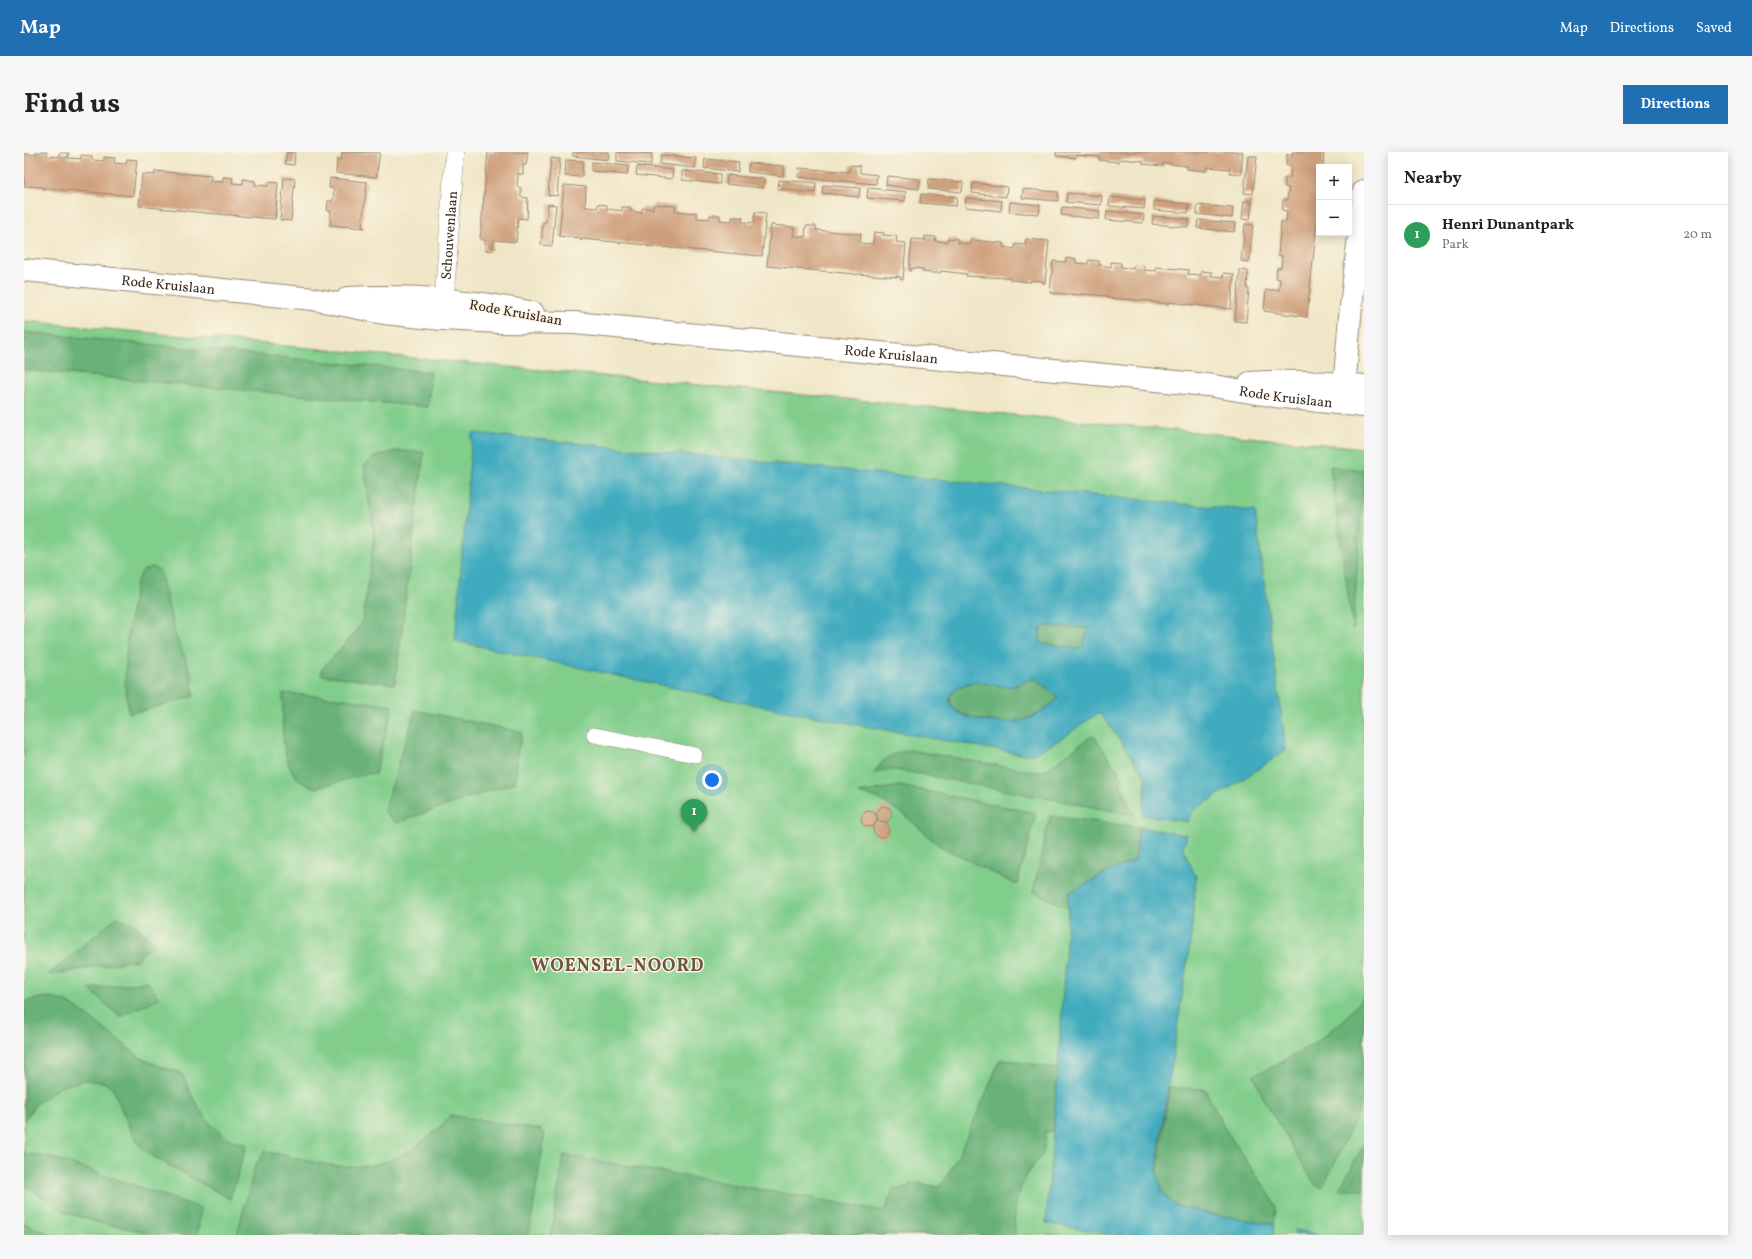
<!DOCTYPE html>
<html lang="en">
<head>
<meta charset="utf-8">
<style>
  :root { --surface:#fff; --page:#f6f6f6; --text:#222; --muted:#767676; --line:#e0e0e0; --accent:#1f6fb2 }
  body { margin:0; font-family:Vollkorn,serif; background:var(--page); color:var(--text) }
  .controls { position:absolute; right:12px; top:12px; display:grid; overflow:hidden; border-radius:0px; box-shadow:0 2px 10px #0003 }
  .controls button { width:36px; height:36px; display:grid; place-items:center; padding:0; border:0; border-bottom:1px solid var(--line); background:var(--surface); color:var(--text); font:20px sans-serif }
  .you { position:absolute; left:688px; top:628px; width:14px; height:14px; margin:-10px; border:3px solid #fff; border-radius:50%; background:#1a73e8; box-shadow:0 0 0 6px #1a73e833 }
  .badge { display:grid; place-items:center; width:26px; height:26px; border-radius:50%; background:var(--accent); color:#fff; font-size:13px; font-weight:700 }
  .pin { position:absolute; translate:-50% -33px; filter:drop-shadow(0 1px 2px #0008) }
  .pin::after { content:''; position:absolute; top:21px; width:14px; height:12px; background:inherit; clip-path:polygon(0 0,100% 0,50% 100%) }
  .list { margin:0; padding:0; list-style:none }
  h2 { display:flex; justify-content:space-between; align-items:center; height:52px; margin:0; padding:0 16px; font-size:17px }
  h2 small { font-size:13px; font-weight:400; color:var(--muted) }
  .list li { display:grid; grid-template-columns:26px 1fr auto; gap:12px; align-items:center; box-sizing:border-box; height:60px; padding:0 16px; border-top:1px solid var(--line) }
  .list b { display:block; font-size:15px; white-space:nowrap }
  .list p { margin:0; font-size:13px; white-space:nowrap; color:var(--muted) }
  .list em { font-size:13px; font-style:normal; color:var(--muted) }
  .map { position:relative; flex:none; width:1340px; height:1083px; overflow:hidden; border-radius:0px }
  header { display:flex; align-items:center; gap:24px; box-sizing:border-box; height:56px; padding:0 20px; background:var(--accent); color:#fff }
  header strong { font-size:19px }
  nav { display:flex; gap:22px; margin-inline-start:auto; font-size:14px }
  .intro { display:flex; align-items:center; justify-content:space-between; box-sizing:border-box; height:96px; padding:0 24px }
  h1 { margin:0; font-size:28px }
  .button { padding:10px 18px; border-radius:0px; background:var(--accent); color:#fff; font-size:14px; font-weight:700 }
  main { display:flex; gap:24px; padding:0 24px }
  aside { flex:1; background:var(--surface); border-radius:0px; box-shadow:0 2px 10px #0003 }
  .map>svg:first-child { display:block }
  .green { fill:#81ce8c; stroke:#5e7c55 }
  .forest { fill:#68b178; stroke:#526e4b }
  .water { fill:#40abbf; stroke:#3e6a6e; fill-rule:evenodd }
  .building { fill:#ce9f7c }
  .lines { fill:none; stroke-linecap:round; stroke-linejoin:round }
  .pedestrian-casing { stroke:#968872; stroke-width:16 }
  .minor-casing { stroke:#968872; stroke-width:20 }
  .tertiary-casing { stroke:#968872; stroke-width:24 }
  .secondary-casing { stroke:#968872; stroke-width:24 }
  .pedestrian { stroke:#fff; stroke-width:15 }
  .minor { stroke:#fff; stroke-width:19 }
  .tertiary { stroke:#fff; stroke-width:22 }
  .secondary { stroke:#fff; stroke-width:22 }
  .labels { text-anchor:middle; stroke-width:3; stroke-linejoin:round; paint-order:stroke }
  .street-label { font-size:14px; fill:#3b2a1e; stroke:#fcf5e5 }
  .district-label { font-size:18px; font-weight:bold; letter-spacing:1px; fill:#6e533f; stroke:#fcf5e5 }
</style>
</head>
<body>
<header>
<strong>Map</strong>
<nav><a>Map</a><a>Directions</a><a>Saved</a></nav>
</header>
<div class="intro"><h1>Find us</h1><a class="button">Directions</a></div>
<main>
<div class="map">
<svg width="1340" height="1083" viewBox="0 0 1340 1083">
  <rect width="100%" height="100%" fill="#fcf5e5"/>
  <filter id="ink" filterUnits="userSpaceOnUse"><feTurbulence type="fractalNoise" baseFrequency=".025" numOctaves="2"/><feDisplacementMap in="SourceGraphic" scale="8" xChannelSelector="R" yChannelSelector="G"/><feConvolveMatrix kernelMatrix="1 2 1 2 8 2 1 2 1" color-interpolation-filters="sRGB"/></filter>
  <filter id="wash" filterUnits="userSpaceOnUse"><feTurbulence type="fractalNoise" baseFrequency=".012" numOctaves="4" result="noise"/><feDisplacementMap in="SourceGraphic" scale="16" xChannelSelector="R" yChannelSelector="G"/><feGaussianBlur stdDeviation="0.9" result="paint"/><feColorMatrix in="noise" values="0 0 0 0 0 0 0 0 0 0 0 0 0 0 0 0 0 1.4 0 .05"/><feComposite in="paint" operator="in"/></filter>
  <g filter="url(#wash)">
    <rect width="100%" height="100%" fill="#f0e6c7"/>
    <path class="green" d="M0,169L1340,296V1083H0Z"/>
    <g class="forest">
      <path d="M0,180L407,220L404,255L0,218Z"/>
      <path d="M372,299L400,300L371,532L297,523L298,517L332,480L339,466L350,384L340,314L350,305Z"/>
      <path d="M1306,314L1340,318L1329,477Z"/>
      <path d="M129,415L135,418L138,426L151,482L167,520L170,544L118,559L105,561L101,532L103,486L112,431L119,418Z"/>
      <path d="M1021,474L1064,476L1059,494L1054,497L1016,491V477Z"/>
      <path d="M1006,527H1013L1035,546L1014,562L999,568L981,571L955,567L939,562L930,557L926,550V544L931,538L949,530L992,534Z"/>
      <path d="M259,541L313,546L369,554L351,622H342L292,636C286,634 277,631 273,626C255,607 259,566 259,541Z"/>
      <path d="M391,558L498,580L497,589L494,597L491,631L446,645L372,671L360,660Z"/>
      <path d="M1069,583L1101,629L1096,631L1110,663L885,620C874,619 860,615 850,622C859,606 867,601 885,598L1012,620L1022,618Z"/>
      <path d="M876,634L1012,661L993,733L914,693L881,663L851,645L833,641Z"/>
      <path d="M1026,664L1115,675L1111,708L1082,721L1045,741L1044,756L1009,739Z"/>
      <path d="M93,765C110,770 120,780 132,792L120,800L113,808L24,823Z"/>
      <path d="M124,830L135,846L96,865L65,837Z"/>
      <path d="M1340,844V937L1335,959L1304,1025L1299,1033L1296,1035L1291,1033L1240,948L1230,923C1259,911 1288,894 1313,874C1323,866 1331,854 1340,844Z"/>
      <path d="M21,845L42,849L64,864L117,906L135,914L158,921C167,945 180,970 202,985C208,989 216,991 223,993L206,1047L128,1004L116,994L107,979L88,935L79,930L60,928L36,935L13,951L0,969V850Z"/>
      <path d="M979,907L1034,917L1029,981L1022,979C1021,986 1021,996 1018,1003C1016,1008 1011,1011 1008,1015C995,1034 987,1060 992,1083H527L540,1003L861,1059L869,1038L883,1036L887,1030L915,1035C927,1021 934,1003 942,986C954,961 965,935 975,909Z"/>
      <path d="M1145,935L1181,937L1201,977L1248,1046L1252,1055L1250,1072L1186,1062L1150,1053L1139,1041L1133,1023Z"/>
      <path d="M427,963L518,978L521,981L505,1083H213L231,1014L241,999C300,1012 344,1030 398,990C409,982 419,974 427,963Z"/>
      <path d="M1340,992V1038H1315Z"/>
      <path d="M0,1001L14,1003L42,1010L177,1056L173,1083H137L73,1070L43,1061L0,1033Z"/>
      <path d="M0,1071L27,1083H0Z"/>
    </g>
    <g class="water">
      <path d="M450,281L1231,359L1262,598L1204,637L1170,658L1166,664L1164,670L1118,663L1122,626L1077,562H1073L1037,587L1009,602H995L813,569L692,545L431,489L448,282ZM1021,474L1064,476L1059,494L1054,497L1016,491V477ZM1006,527H1013L1035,546C1024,555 1013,565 999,568C983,573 930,570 926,550C925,545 929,539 933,537C952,524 963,534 983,535C991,535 999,530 1006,527Z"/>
      <path d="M1115,675L1163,683L1159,696L1172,725L1167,784L1135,996L1133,1023L1139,1041L1150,1053L1186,1062L1250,1072L1249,1083H1090L1022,1071L1034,917L1045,741L1082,721L1111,708Z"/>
      <path d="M1271,1078L1300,1083H1270Z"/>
    </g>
    <g id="blocks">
      <g class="building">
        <path d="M12,0H23V4L35,5V1H45L44,6L57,7V3L68,4V8L80,9V5L91,6L90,11L102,12L103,7L113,8L109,44L42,38L41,39L40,38L19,36V38L18,35L0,34V2L12,3Z"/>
        <path d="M263,0H271L270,13L261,12Z"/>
        <path d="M318,0L356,1L352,25L312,21L313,8H317Z"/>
        <path d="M464,0H504L502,13H499V22H494L493,35L497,36V45L504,46L503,67L494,66L492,90L470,88L468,99L461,98V88L456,87Z"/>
        <path d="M549,0H585L584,8L549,4Z"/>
        <path d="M593,0L628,2L627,12L593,9Z"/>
        <path d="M1032,0H1219L1217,22L1206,21V17L1195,16L1183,15L1182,19L1163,17V14L1139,11V14L1119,12V9L1096,7L1095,10L1075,8V5L1052,3V6L1032,4Z"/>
        <path d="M1268,0H1300L1299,15H1295V51L1283,165L1240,159L1242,138H1255L1256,127L1252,126L1253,116H1257L1258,104L1254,103L1257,70H1262L1263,59L1258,58L1259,48H1263L1265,36L1261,35V26H1266L1267,13H1262L1263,2L1268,3Z"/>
        <path d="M637,3L672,6L671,16L636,12Z"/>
        <path d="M1224,4H1233L1229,42L1220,41Z"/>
        <path d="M527,6L536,7L533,44L524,43Z"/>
        <path d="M681,7L715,10L714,20L680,16Z"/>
        <path d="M542,8L559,9L558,25L541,24Z"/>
        <path d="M568,10L604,14L603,23L567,19Z"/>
        <path d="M725,11L760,14L759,24L724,20Z"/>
        <path d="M826,13L836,14V21L853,23L852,32L774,25L775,16L825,20Z"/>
        <path d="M613,14L649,18L648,27L612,23Z"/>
        <path d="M131,19L187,24L186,29L199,30V25L209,26L208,31L219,32V27L231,29V33L244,34V30L254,31L251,67L183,61V62L182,61L115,54L118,22L131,23Z"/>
        <path d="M658,19L696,22V32L658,28Z"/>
        <path d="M704,23L740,27L739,36L702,32Z"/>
        <path d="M863,24L896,27L895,37L862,33Z"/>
        <path d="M260,26L271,27L267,69L256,68Z"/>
        <path d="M306,26L343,30L338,74L341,76L306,73L307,59H303L304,49H309L310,37L305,36Z"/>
        <path d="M905,27L939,30L938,40L904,37Z"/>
        <path d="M755,28L792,31L791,41L754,37Z"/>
        <path d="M949,31L983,35L982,45L948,41Z"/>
        <path d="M540,33L562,35L561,55L573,56L574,52L583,53V57L598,59V55H606V59L618,61V56L629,57V52L652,54L651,59L673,61V66L685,67L686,63H696V68L708,69V65H719L718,70L730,71L731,60L742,61L738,104L671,98L670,99L669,98L649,96L648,97L647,96L626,94L623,95L624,93L558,87L557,89L556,86L535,84Z"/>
        <path d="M799,33L836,36L835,45L798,41Z"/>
        <path d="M844,36L882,40L881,49L843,46Z"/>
        <path d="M999,37L1034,40V49L998,46Z"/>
        <path d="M1043,41L1078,44L1077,53L1042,50Z"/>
        <path d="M897,42L933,45L932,54L896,51Z"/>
        <path d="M1086,45L1121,48L1120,57L1085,54Z"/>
        <path d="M942,46L978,49L977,59L941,55Z"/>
        <path d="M1130,49L1165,52L1164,61L1130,58Z"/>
        <path d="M1220,49H1228L1226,68L1218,67Z"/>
        <path d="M986,50L1016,53L1015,62L985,60Z"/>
        <path d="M524,52L532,53L528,94L517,93L519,70H522Z"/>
        <path d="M1173,53L1209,56L1208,66L1173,62Z"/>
        <path d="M1038,55L1076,59L1075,67L1037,63Z"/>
        <path d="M1083,59L1120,63L1119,71L1082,68Z"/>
        <path d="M1129,64L1165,67L1164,75L1128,72Z"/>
        <path d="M1174,68L1211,71L1210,80L1173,76Z"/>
        <path d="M1221,72L1229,73L1225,110L1217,109Z"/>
        <path d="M747,73L770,75L769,84L781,85L782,74H792V78L837,82L836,91L849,92L850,80L860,81L859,83L873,84L872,90L882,91L879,128L876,127L877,125L833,122L831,123V122L743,114Z"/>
        <path d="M901,84L912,85L911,89L923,90L924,86L934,87V91L946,92V88L979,91V95L991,97V92L1001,93L1002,87L1025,89L1021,131H1019V129L1007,128V130L986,128V126L942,124L943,122L917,119L916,121H908L899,120V117L887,116V119H885L888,87L901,88Z"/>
        <path d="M1042,106L1052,107V111L1064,112L1065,108L1075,109V113L1087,115V110L1097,111V115L1109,117L1110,113L1120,114V118L1132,119V115L1165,118L1164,122L1177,123V119L1188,120L1187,124L1199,125L1200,121L1210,122L1207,157L1144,150V152L1126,150L1127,149L1083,146V144L1057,142V143L1026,141L1029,109L1042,110Z"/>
        <path d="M1216,118L1224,119L1223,137H1225L1222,170L1211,169Z"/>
        <path d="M858,654L866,656L868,664L863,670L854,669L852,661Z"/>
        <circle cx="845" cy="667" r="8"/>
        <circle cx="857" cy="677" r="8"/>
      </g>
    </g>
  </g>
  <g filter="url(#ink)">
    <use href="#blocks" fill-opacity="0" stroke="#968872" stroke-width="1"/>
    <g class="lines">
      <defs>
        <path id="pedestrian" d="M570,583L671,603"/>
        <g id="minor">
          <path id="s1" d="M419,162L431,0"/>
        </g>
        <path id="tertiary" d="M1319,251L1326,164L1340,39"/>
        <g id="secondary">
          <path id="s2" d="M0,118L289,147L360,161L418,167L476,170L551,171L1183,233L1251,244L1340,254"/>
          <path d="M324,146C385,143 449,148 509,161"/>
          <path d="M1226,231C1265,228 1302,230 1340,234"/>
        </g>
      </defs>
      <use href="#pedestrian" class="pedestrian-casing"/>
      <use href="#minor" class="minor-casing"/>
      <use href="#tertiary" class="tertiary-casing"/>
      <use href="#secondary" class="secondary-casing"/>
      <use href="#pedestrian" class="pedestrian"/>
      <use href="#minor" class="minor"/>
      <use href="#tertiary" class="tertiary"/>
      <use href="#secondary" class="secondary"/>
    </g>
  </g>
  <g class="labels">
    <g class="street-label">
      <text dy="5" stroke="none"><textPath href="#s1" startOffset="79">Schouwenlaan</textPath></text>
      <text dy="5" stroke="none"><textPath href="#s2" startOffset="145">Rode Kruislaan</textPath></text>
      <text transform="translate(492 160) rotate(10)" y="5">Rode Kruislaan</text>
      <text dy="5" stroke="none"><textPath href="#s2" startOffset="872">Rode Kruislaan</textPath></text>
      <text dy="5" stroke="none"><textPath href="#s2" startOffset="1269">Rode Kruislaan</textPath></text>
    </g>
    <g class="district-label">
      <text x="594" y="819">WOENSEL-NOORD</text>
    </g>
  </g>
</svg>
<div class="controls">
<button>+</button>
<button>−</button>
</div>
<div class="you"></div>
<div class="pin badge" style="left:670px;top:680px;background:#2e9e5b">1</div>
</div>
<aside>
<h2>Nearby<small></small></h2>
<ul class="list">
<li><span class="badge" style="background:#2e9e5b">1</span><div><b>Henri Dunantpark</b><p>Park</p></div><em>20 m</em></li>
</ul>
</aside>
</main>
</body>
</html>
